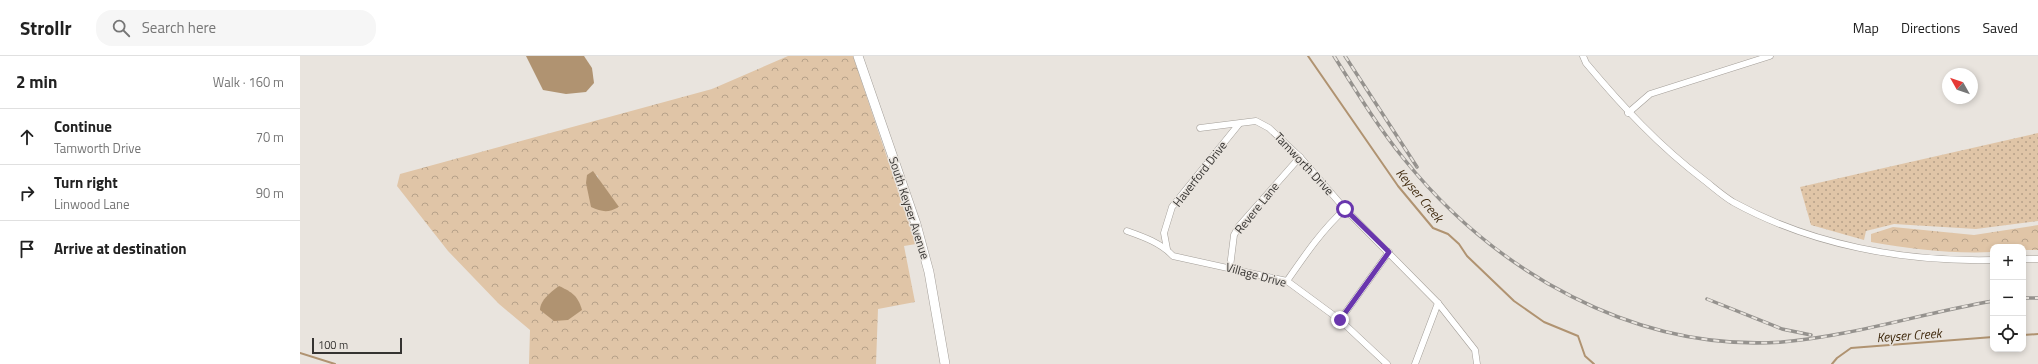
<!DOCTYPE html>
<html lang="en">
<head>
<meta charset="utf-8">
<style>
  :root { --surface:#fff; --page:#f6f6f6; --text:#222; --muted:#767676; --line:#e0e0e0 }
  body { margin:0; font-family:"Titillium Web",sans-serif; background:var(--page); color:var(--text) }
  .controls { position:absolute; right:12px; bottom:12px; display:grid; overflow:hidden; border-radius:8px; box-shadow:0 2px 6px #0003 }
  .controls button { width:36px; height:36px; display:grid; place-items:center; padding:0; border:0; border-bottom:1px solid var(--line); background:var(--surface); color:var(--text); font:20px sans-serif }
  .compass { position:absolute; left:1642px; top:12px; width:36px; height:36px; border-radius:50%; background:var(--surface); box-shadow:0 2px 6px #0003; rotate:310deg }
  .scale { position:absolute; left:12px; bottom:10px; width:90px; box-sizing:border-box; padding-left:4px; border:2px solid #353331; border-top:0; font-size:11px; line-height:14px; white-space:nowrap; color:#353331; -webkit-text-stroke:3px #e9e4de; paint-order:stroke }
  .stop { position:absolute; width:12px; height:12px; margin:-9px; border:3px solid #6936ad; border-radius:50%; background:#fff }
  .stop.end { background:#6936ad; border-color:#fff; box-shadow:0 1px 4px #0008 }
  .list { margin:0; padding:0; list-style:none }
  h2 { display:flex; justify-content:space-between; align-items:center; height:52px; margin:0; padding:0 16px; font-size:17px }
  h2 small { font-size:13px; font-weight:400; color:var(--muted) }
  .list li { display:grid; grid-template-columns:26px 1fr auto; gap:12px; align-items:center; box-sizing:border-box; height:56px; padding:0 16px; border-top:1px solid var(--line) }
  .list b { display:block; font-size:15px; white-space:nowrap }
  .list p { margin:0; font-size:13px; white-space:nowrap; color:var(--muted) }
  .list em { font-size:13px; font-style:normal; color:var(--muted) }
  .icon { flex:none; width:22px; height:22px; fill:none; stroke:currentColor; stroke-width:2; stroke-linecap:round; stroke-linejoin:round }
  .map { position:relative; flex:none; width:1738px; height:308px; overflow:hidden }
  header { display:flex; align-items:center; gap:24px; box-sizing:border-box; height:56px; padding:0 20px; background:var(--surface); border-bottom:1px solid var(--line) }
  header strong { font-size:19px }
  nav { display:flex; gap:22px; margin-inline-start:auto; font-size:14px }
  .search { width:280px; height:36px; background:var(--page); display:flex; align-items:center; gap:10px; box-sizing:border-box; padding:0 14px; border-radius:16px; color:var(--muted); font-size:15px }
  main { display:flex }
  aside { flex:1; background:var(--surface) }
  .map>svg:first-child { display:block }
  .grass { fill:url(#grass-dots) }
  .forest { fill:url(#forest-crowns); fill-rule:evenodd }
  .water { fill:#b09371 }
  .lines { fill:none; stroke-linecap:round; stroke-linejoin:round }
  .stream { stroke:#b09371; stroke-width:2 }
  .minor-casing { stroke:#a39e98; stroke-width:7 }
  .primary-casing { stroke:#a39e98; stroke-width:10 }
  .minor { stroke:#fff; stroke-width:6 }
  .primary { stroke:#fff; stroke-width:9 }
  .rail-casing { stroke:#95928e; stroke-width:3.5 }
  .rail { stroke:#e9e4de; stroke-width:2; stroke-dasharray:6; stroke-linecap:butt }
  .route { stroke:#6936ad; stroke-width:5 }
  .labels { text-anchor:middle; stroke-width:3; stroke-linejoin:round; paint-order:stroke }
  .street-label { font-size:12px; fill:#353331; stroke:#e9e4de }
  .water-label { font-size:13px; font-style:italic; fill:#412b0f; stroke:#e9e4de }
</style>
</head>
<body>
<header>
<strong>Strollr</strong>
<div class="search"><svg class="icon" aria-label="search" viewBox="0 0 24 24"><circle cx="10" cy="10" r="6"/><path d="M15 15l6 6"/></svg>Search here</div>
<nav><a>Map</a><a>Directions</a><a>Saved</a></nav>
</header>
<main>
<aside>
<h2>2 min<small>Walk · 160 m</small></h2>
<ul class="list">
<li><svg class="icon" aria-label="ahead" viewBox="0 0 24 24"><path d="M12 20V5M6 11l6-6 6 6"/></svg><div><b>Continue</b><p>Tamworth Drive</p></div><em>70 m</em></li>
<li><svg class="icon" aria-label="right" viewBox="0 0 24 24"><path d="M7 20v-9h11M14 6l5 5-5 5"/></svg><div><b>Turn right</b><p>Linwood Lane</p></div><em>90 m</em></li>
<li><svg class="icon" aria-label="arrive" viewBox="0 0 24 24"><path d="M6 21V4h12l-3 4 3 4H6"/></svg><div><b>Arrive at destination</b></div></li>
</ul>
</aside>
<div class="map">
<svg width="1738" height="308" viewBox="0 0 1738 308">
  <defs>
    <pattern id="grass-dots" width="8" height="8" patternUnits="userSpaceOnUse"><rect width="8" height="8" fill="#e0c5a7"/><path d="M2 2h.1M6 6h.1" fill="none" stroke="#b6a189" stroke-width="1.8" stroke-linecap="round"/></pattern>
    <pattern id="forest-crowns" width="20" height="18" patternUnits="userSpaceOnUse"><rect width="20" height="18" fill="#e0c5a7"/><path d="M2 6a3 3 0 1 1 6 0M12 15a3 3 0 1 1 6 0" fill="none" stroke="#b6a189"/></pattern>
  </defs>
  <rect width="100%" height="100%" fill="#e9e4de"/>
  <path class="grass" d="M1738,77V165L1676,173L1594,168L1566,175L1564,184L1511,169L1500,131Z"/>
  <g class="forest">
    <path d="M488,0H553L616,188L604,190L615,246L578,253L576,308H229L230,274L199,248L148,195L97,130L100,118L412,33ZM297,119L302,130L319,152L286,127Z"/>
    <path d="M1738,169V194H1723V191H1693V196C1652,198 1612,193 1571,186V178L1593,171L1674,179Z"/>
  </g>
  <g class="water">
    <path d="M226,0H284L292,12L294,27L286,36L266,38L243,34Z"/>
    <path d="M293,115L319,151C308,157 302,156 291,151L286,127L287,119Z"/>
    <path d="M259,230C272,236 278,240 282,254L268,264L254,265L240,254C240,244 252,235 259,230Z"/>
  </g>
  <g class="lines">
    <g class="stream">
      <path d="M1008,0L1098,130L1133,172L1148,178L1159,188L1167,200L1214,245L1244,266L1278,280L1285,300L1294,308"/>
      <path d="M1723,279L1738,278"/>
      <path d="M0,297L35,308"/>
      <path d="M1532,308L1537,302L1551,292L1693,281"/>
    </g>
    <defs>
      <g id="minor">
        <path d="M1283,0L1286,7C1322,50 1359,90 1404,124C1413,131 1423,140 1433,146C1511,189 1604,206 1693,204"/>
        <path d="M1328,57L1350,38L1470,0"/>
        <path d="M900,72L956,65L969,72L1000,101L1045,153L1138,247L1175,294L1177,308"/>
        <path d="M827,175C844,181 861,187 873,200L987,225L1040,264L1087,308"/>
        <path d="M867,193L864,177L872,151L939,68"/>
        <path d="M1723,203H1738"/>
        <path d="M930,211L934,179L939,170L1000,101"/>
        <path d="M987,225C1005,199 1022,174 1045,153"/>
        <path d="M1040,264L1089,196"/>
        <path d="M1115,308L1138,247"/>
      </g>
      <path id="primary" d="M558,0L616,168L629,216L645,308"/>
    </defs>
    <use href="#minor" class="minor-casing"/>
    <use href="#primary" class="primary-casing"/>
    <use href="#minor" class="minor"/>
    <use href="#primary" class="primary"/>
    <defs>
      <g id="rail">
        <path d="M1034,0C1056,35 1078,71 1104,103C1195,216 1335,296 1482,286C1553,280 1623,257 1693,245"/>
        <path d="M1045,0L1117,111"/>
        <path d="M1723,242H1738"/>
        <path d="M1407,243L1482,273L1511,279"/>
      </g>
    </defs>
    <use href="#rail" class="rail-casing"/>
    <use href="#rail" class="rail"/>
  </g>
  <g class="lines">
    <path class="route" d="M1040,264L1089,196L1045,153"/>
  </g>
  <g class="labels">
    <g class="street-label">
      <text transform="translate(1004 108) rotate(47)" y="4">Tamworth Drive</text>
      <text transform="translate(900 118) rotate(-52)" y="4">Haverford Drive</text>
      <text transform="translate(609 152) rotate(72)" y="4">South Keyser Avenue</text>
      <text transform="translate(957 152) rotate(-51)" y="4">Revere Lane</text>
      <text transform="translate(956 219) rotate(15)" y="4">Village Drive</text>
    </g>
    <g class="water-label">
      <text transform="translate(1120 139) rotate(50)" y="5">Keyser Creek</text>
      <text transform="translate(1609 279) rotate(-4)" y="5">Keyser Creek</text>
    </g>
  </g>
</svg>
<div class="controls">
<button>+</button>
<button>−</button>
<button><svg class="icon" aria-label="locate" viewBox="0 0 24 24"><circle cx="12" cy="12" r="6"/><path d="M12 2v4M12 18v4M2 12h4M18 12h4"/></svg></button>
</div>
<svg class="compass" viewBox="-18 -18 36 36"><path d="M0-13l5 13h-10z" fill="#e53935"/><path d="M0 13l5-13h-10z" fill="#767676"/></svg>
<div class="scale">100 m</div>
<div class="stop" style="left:1045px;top:153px"></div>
<div class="stop end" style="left:1040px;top:264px"></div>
</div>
</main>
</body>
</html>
